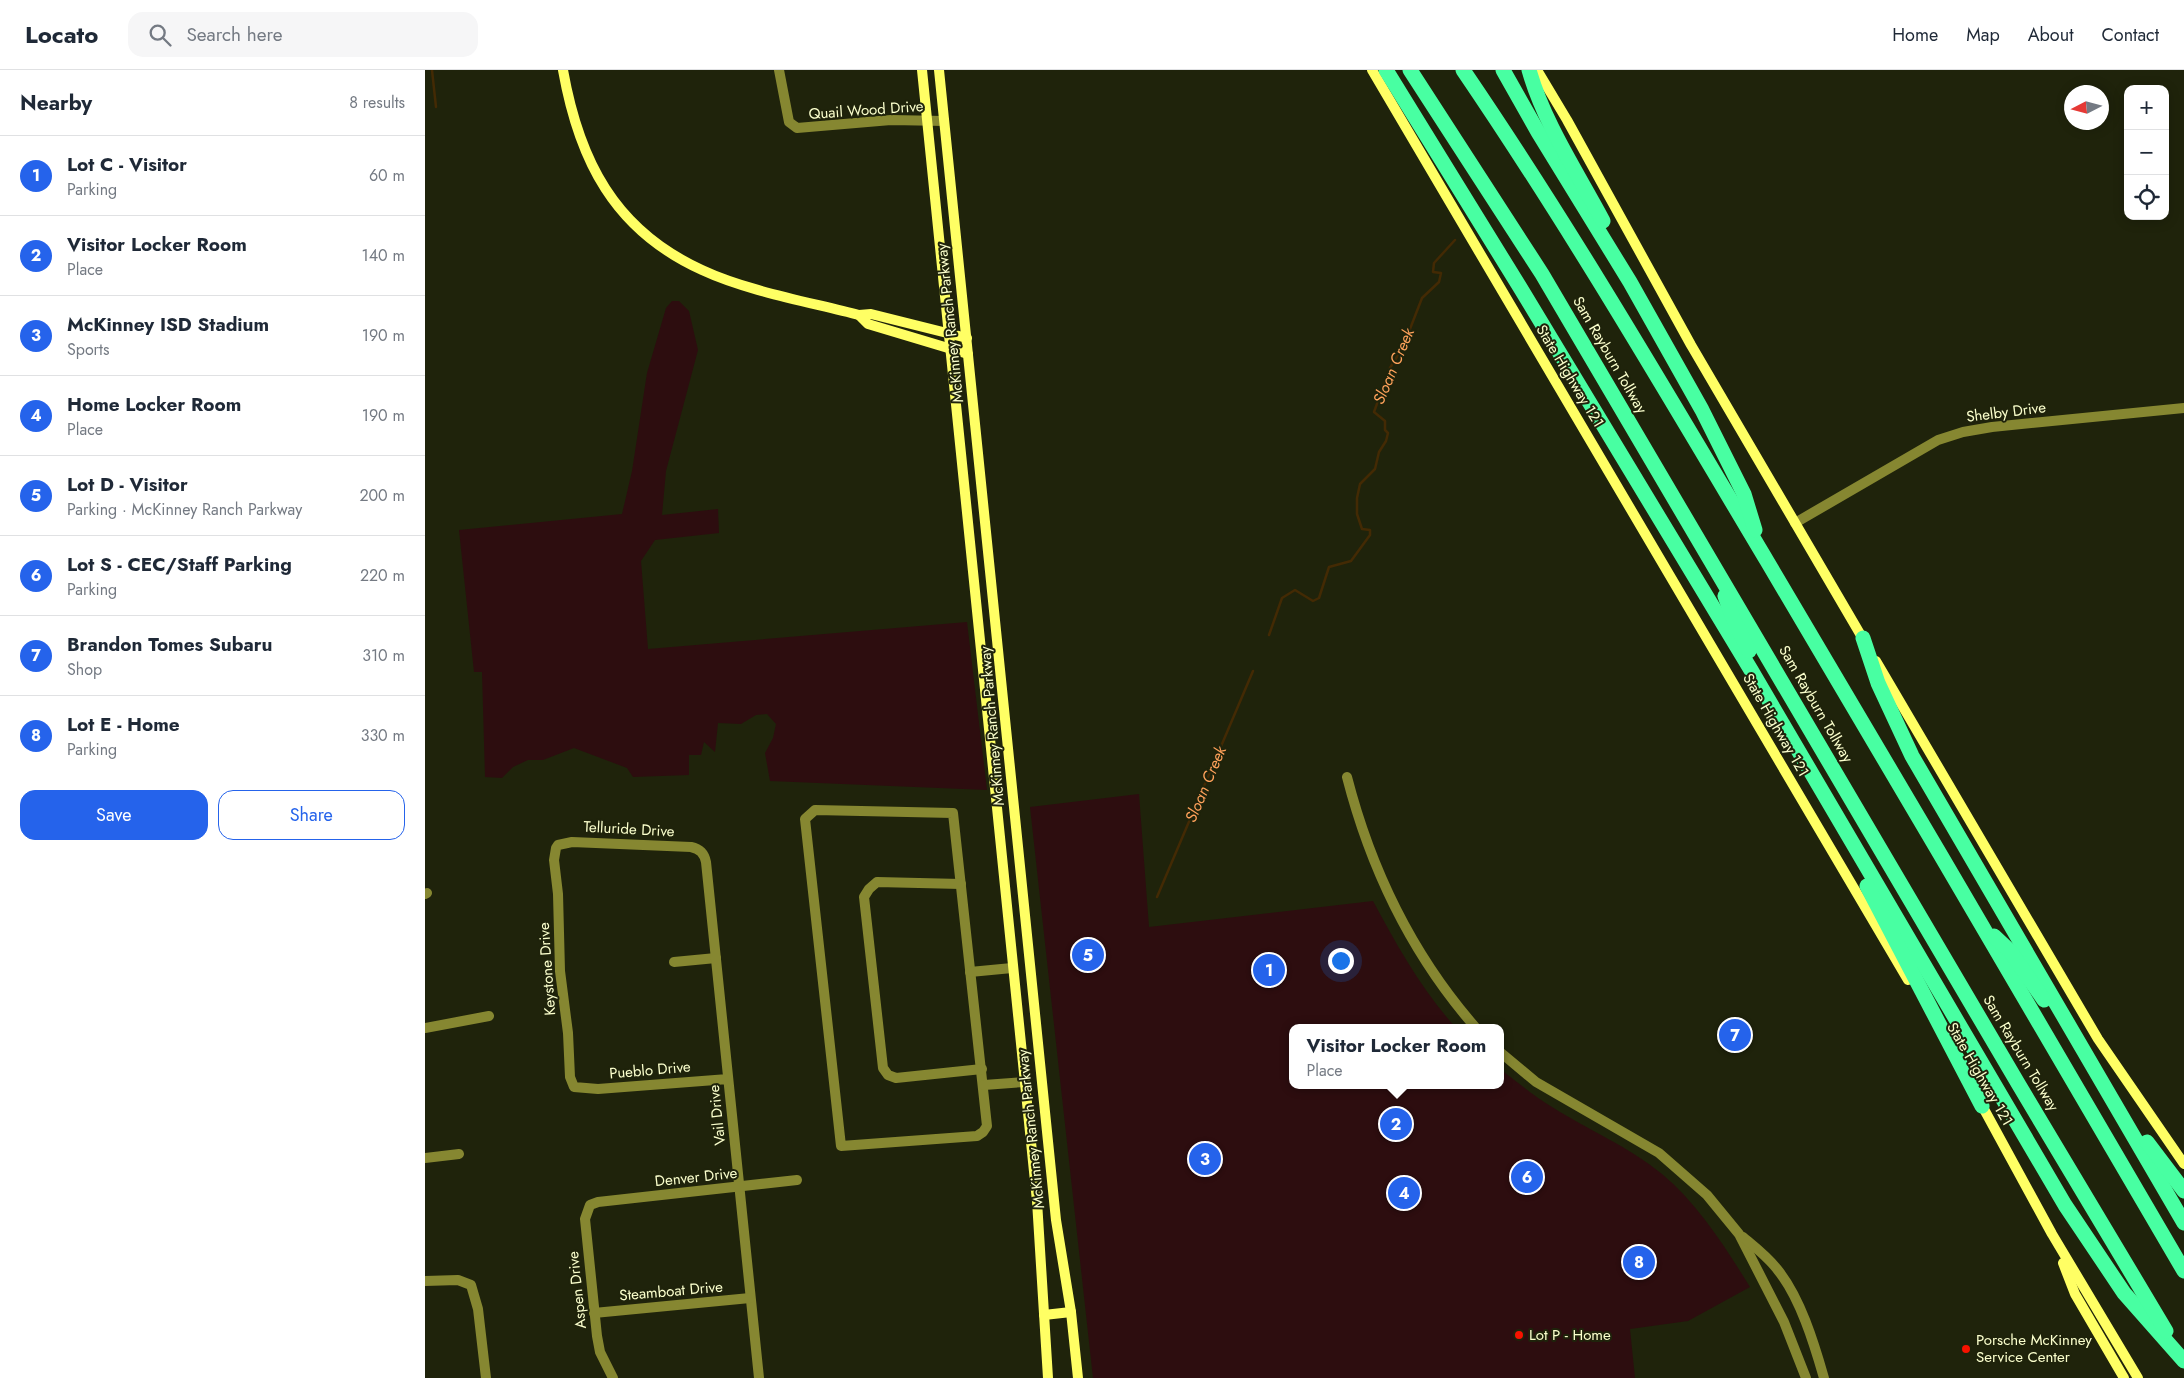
<!DOCTYPE html>
<html lang="en">
<head>
<meta charset="utf-8">
<style>
  :root { --surface:#fff; --page:#f6f6f7; --text:#1f2937; --muted:#747a83; --line:#e0e1e3; --accent:#2563eb }
  body { margin:0; font-family:Jost,sans-serif; background:var(--page); color:var(--text) }
  .controls { position:absolute; right:15px; top:15px; display:grid; overflow:hidden; border-radius:10px; box-shadow:0 2px 12px #0003 }
  .controls button { width:45px; height:45px; display:grid; place-items:center; padding:0; border:0; border-bottom:1px solid var(--line); background:var(--surface); color:var(--text); font:25px sans-serif }
  .compass { position:absolute; left:1639px; top:15px; width:45px; height:45px; border-radius:50%; background:var(--surface); box-shadow:0 2px 12px #0003; rotate:264deg }
  .you { position:absolute; left:915px; top:890px; width:18px; height:18px; margin:-12px; border:4px solid #fff; border-radius:50%; background:#1a73e8; box-shadow:0 0 0 8px #1a73e833 }
  .badge { display:grid; place-items:center; width:32px; height:32px; border-radius:50%; background:var(--accent); color:#fff; font-size:16px; font-weight:700 }
  .pin { position:absolute; translate:-50% -50%; border:2px solid #fff; box-shadow:0 1px 5px #0006 }
  .popup { position:absolute; left:864px; top:954px; width:215px; height:65px; box-sizing:border-box; display:grid; place-content:center; border-radius:10px; background:var(--surface); filter:drop-shadow(0 1px 4px #0005); font-size:16px; white-space:nowrap; color:var(--muted) }
  .popup b { font-size:19px; color:var(--text) }
  .popup::after { content:''; position:absolute; left:50%; top:100%; margin-left:-10px; border:10px solid transparent; border-top-color:var(--surface) }
  .list { margin:0; padding:0; list-style:none }
  h2 { display:flex; justify-content:space-between; align-items:center; height:65px; margin:0; padding:0 20px; font-size:21px }
  h2 small { font-size:16px; font-weight:400; color:var(--muted) }
  .list li { display:grid; grid-template-columns:32px 1fr auto; gap:15px; align-items:center; box-sizing:border-box; height:80px; padding:0 20px; border-top:1px solid var(--line) }
  .list b { display:block; font-size:19px; white-space:nowrap }
  .list p { margin:0; font-size:16px; white-space:nowrap; color:var(--muted) }
  .list em { font-size:16px; font-style:normal; color:var(--muted) }
  .actions { display:flex; gap:10px; padding:15px 20px }
  .actions a { flex:1; padding:11px 0; border:1px solid var(--accent); border-radius:15px; text-align:center; font-size:18px; color:var(--accent) }
  .actions .main { background:var(--accent); color:#fff }
  .icon { flex:none; width:28px; height:28px; fill:none; stroke:currentColor; stroke-width:2; stroke-linecap:round; stroke-linejoin:round }
  .map { position:relative; flex:none; width:1759px; height:1308px; overflow:hidden }
  header { display:flex; align-items:center; gap:30px; box-sizing:border-box; height:70px; padding:0 25px; background:var(--surface); border-bottom:1px solid var(--line) }
  header strong { font-size:24px }
  nav { display:flex; gap:28px; margin-inline-start:auto; font-size:18px }
  .search { width:350px; height:45px; background:var(--page); display:flex; align-items:center; gap:12px; box-sizing:border-box; padding:0 18px; border-radius:15px; color:var(--muted); font-size:19px }
  main { display:flex }
  aside { flex:1; background:var(--surface) }
  .map>svg:first-child { display:block }
  .green { fill:#2d0d0f }
  .lines { fill:none; stroke-linecap:round; stroke-linejoin:round }
  .stream { stroke:#432a04; stroke-width:2.5 }
  .street { stroke:#868731; stroke-width:10 }
  .secondary { stroke:#ffff64; stroke-width:10 }
  .highway { stroke:#48ffa2; stroke-width:15 }
  .poi-dot { fill:#f81200; stroke:#1f230b; stroke-width:2 }
  .labels { text-anchor:middle; stroke-width:4; stroke-linejoin:round; paint-order:stroke }
  .street-label { font-size:15px; fill:#fbffcd; stroke:#1f230b }
  .poi-label { font-size:15px; fill:#fbffcd; stroke:#1f230b; text-anchor:start }
  .water-label { font-size:16px; font-style:italic; fill:#ffa25b; stroke:#1f230b }
</style>
</head>
<body>
<header>
<strong>Locato</strong>
<div class="search"><svg class="icon" aria-label="search" viewBox="0 0 24 24"><circle cx="10" cy="10" r="6"/><path d="M15 15l6 6"/></svg>Search here</div>
<nav><a>Home</a><a>Map</a><a>About</a><a>Contact</a></nav>
</header>
<main>
<aside>
<h2>Nearby<small>8 results</small></h2>
<ul class="list">
<li><span class="badge">1</span><div><b>Lot C - Visitor</b><p>Parking</p></div><em>60 m</em></li>
<li><span class="badge">2</span><div><b>Visitor Locker Room</b><p>Place</p></div><em>140 m</em></li>
<li><span class="badge">3</span><div><b>McKinney ISD Stadium</b><p>Sports</p></div><em>190 m</em></li>
<li><span class="badge">4</span><div><b>Home Locker Room</b><p>Place</p></div><em>190 m</em></li>
<li><span class="badge">5</span><div><b>Lot D - Visitor</b><p>Parking · McKinney Ranch Parkway</p></div><em>200 m</em></li>
<li><span class="badge">6</span><div><b>Lot S - CEC/Staff Parking</b><p>Parking</p></div><em>220 m</em></li>
<li><span class="badge">7</span><div><b>Brandon Tomes Subaru</b><p>Shop</p></div><em>310 m</em></li>
<li><span class="badge">8</span><div><b>Lot E - Home</b><p>Parking</p></div><em>330 m</em></li>
</ul>
<div class="actions"><a class="main">Save</a><a>Share</a></div>
</aside>
<div class="map">
<svg width="1759" height="1308" viewBox="0 0 1759 1308">
  <rect width="100%" height="100%" fill="#1f230b"/>
  <g class="green">
    <path d="M247,231H254L264,241L273,280L241,401L237,445L293,439L294,463L230,470L216,491L223,579L542,552L562,720L345,711L340,683L348,668L351,654L342,644L331,645L316,654L293,653L290,682L279,672L276,685H264V705L208,707L202,698L149,678L118,690H103L88,697L77,708L60,707L57,602H49L34,460L197,444L207,401L222,303L241,238Z"/>
    <path d="M714,724L724,857L948,831C972,876 997,920 1031,958H867V1015H1075V999C1092,1012 1109,1026 1127,1037C1163,1060 1203,1076 1237,1104C1274,1135 1300,1177 1325,1217L1263,1251L1205,1259L1210,1308H668L605,737Z"/>
  </g>
  <g class="lines">
    <g class="stream">
      <path d="M7,0L11,37"/>
      <path d="M844,565L857,528L870,520L888,531L894,528L904,497L926,491L945,465V460L937,459L932,444V428L935,414L950,399L954,382L961,371L963,363L960,360V351L949,342L965,298L978,277L997,228L1014,212L1016,203L1008,202L1009,193L1030,170"/>
      <path d="M732,827L828,601"/>
    </g>
    <g class="street">
      <path d="M354,0L364,52L372,58L466,50L519,51"/>
      <path d="M1370,453L1513,370L1538,362L1567,357L1759,338"/>
      <path d="M922,707C946,800 987,885 1051,958"/>
      <path d="M390,740L528,743L562,1056L558,1062L552,1066L416,1076L380,749Z"/>
      <path d="M536,814L452,812L444,819L439,827L458,998L463,1005L471,1008L557,999"/>
      <path d="M0,824L2,823"/>
      <path d="M249,892L291,888"/>
      <path d="M545,902L587,898"/>
      <path d="M0,958L64,946"/>
      <path d="M1075,982L1111,1012L1234,1083L1282,1125L1314,1164L1359,1252L1381,1308"/>
      <path d="M303,1009L173,1019L149,1017L145,1007L143,963L135,901L133,824L129,790L131,778L133,775L147,772L266,777C275,779 279,783 281,792L334,1308"/>
      <path d="M559,1015L599,1012"/>
      <path d="M0,1088L34,1084"/>
      <path d="M1318,1167C1330,1177 1343,1187 1352,1199C1375,1227 1389,1273 1399,1308"/>
      <path d="M0,1211L33,1210L46,1215L53,1239L61,1308"/>
      <path d="M169,1243L325,1228"/>
      <path d="M188,1308L175,1282L172,1266L160,1149L165,1135L173,1132L372,1110"/>
    </g>
    <g class="secondary">
      <path d="M138,0C154,90 189,160 277,200C322,221 384,232 434,245L446,244L542,268"/>
      <path d="M497,0L612,1131L623,1308"/>
      <path d="M514,0L631,1150L646,1242L653,1308"/>
      <path d="M947,0L1483,910"/>
      <path d="M1112,0L1142,50L1266,275L1441,574"/>
      <path d="M434,245L443,254L543,284"/>
      <path d="M1451,591L1673,969L1759,1094"/>
      <path d="M1554,1030L1627,1164L1713,1308"/>
      <path d="M1638,1193L1650,1224L1699,1308"/>
      <path d="M619,1245L646,1242"/>
    </g>
    <g class="highway">
      <path d="M961,0L1096,219L1326,600L1640,1135L1699,1223L1759,1291"/>
      <path d="M985,0L1117,204L1594,1015L1741,1261"/>
      <path d="M1038,0C1147,160 1243,325 1342,491C1482,727 1621,964 1759,1201"/>
      <path d="M1078,0L1113,62L1205,212L1277,340L1319,424L1330,460"/>
      <path d="M1104,0C1119,53 1152,102 1178,151"/>
      <path d="M1300,526L1308,548L1324,581"/>
      <path d="M1438,568L1453,613L1487,686L1759,1153"/>
      <path d="M1442,816L1557,1036"/>
      <path d="M1569,866L1585,881L1619,930"/>
      <path d="M1722,1072L1759,1121"/>
    </g>
  </g>
  <g class="poi-dot">
    <circle cx="1094" cy="1265" r="5"/>
    <circle cx="1541" cy="1279" r="5"/>
  </g>
  <g class="labels">
    <g class="street-label">
      <text transform="translate(441 40) rotate(-4)" y="5">Quail Wood Drive</text>
      <text transform="translate(525 253) rotate(-96)" y="5">McKinney Ranch Parkway</text>
      <text transform="translate(1185 285) rotate(60)" y="5">Sam Rayburn Tollway</text>
      <text transform="translate(1145 306) rotate(59)" y="5">State Highway 121</text>
      <text transform="translate(1581 342) rotate(-7)" y="5">Shelby Drive</text>
      <text transform="translate(1391 634) rotate(60)" y="5">Sam Rayburn Tollway</text>
      <text transform="translate(1351 655) rotate(60)" y="5">State Highway 121</text>
      <text transform="translate(567 656) rotate(-95)" y="5">McKinney Ranch Parkway</text>
      <text transform="translate(204 759) rotate(3)" y="5">Telluride Drive</text>
      <text transform="translate(122 899) rotate(-94)" y="5">Keystone Drive</text>
      <text transform="translate(1596 983) rotate(59)" y="5">Sam Rayburn Tollway</text>
      <text transform="translate(225 1000) rotate(-5)" y="5">Pueblo Drive</text>
      <text transform="translate(1555 1004) rotate(60)" y="5">State Highway 121</text>
      <text transform="translate(292 1045) rotate(-96)" y="5">Vail Drive</text>
      <text transform="translate(606 1059) rotate(-96)" y="5">McKinney Ranch Parkway</text>
      <text transform="translate(271 1107) rotate(-6)" y="5">Denver Drive</text>
      <text transform="translate(152 1220) rotate(-96)" y="5">Aspen Drive</text>
      <text transform="translate(246 1221) rotate(-5)" y="5">Steamboat Drive</text>
    </g>
    <g class="poi-label">
      <text x="1104" y="1270">Lot P - Home</text>
      <text x="1551" y="1275">Porsche McKinney<tspan x="1551" dy="17">Service Center</tspan></text>
    </g>
    <g class="water-label">
      <text transform="translate(968 296) rotate(-67)" y="6">Sloan Creek</text>
      <text transform="translate(780 714) rotate(-67)" y="6">Sloan Creek</text>
    </g>
  </g>
</svg>
<div class="controls">
<button>+</button>
<button>−</button>
<button><svg class="icon" aria-label="locate" viewBox="0 0 24 24"><circle cx="12" cy="12" r="6"/><path d="M12 2v4M12 18v4M2 12h4M18 12h4"/></svg></button>
</div>
<svg class="compass" viewBox="-18 -18 36 36"><path d="M0-13l5 13h-10z" fill="#e53935"/><path d="M0 13l5-13h-10z" fill="#747a83"/></svg>
<div class="you"></div>
<div class="pin badge" style="left:844px;top:900px">1</div>
<div class="pin badge" style="left:971px;top:1054px">2</div>
<div class="popup"><b>Visitor Locker Room</b>Place</div>
<div class="pin badge" style="left:780px;top:1089px">3</div>
<div class="pin badge" style="left:979px;top:1123px">4</div>
<div class="pin badge" style="left:663px;top:885px">5</div>
<div class="pin badge" style="left:1102px;top:1107px">6</div>
<div class="pin badge" style="left:1310px;top:965px">7</div>
<div class="pin badge" style="left:1214px;top:1192px">8</div>
</div>
</main>
</body>
</html>
